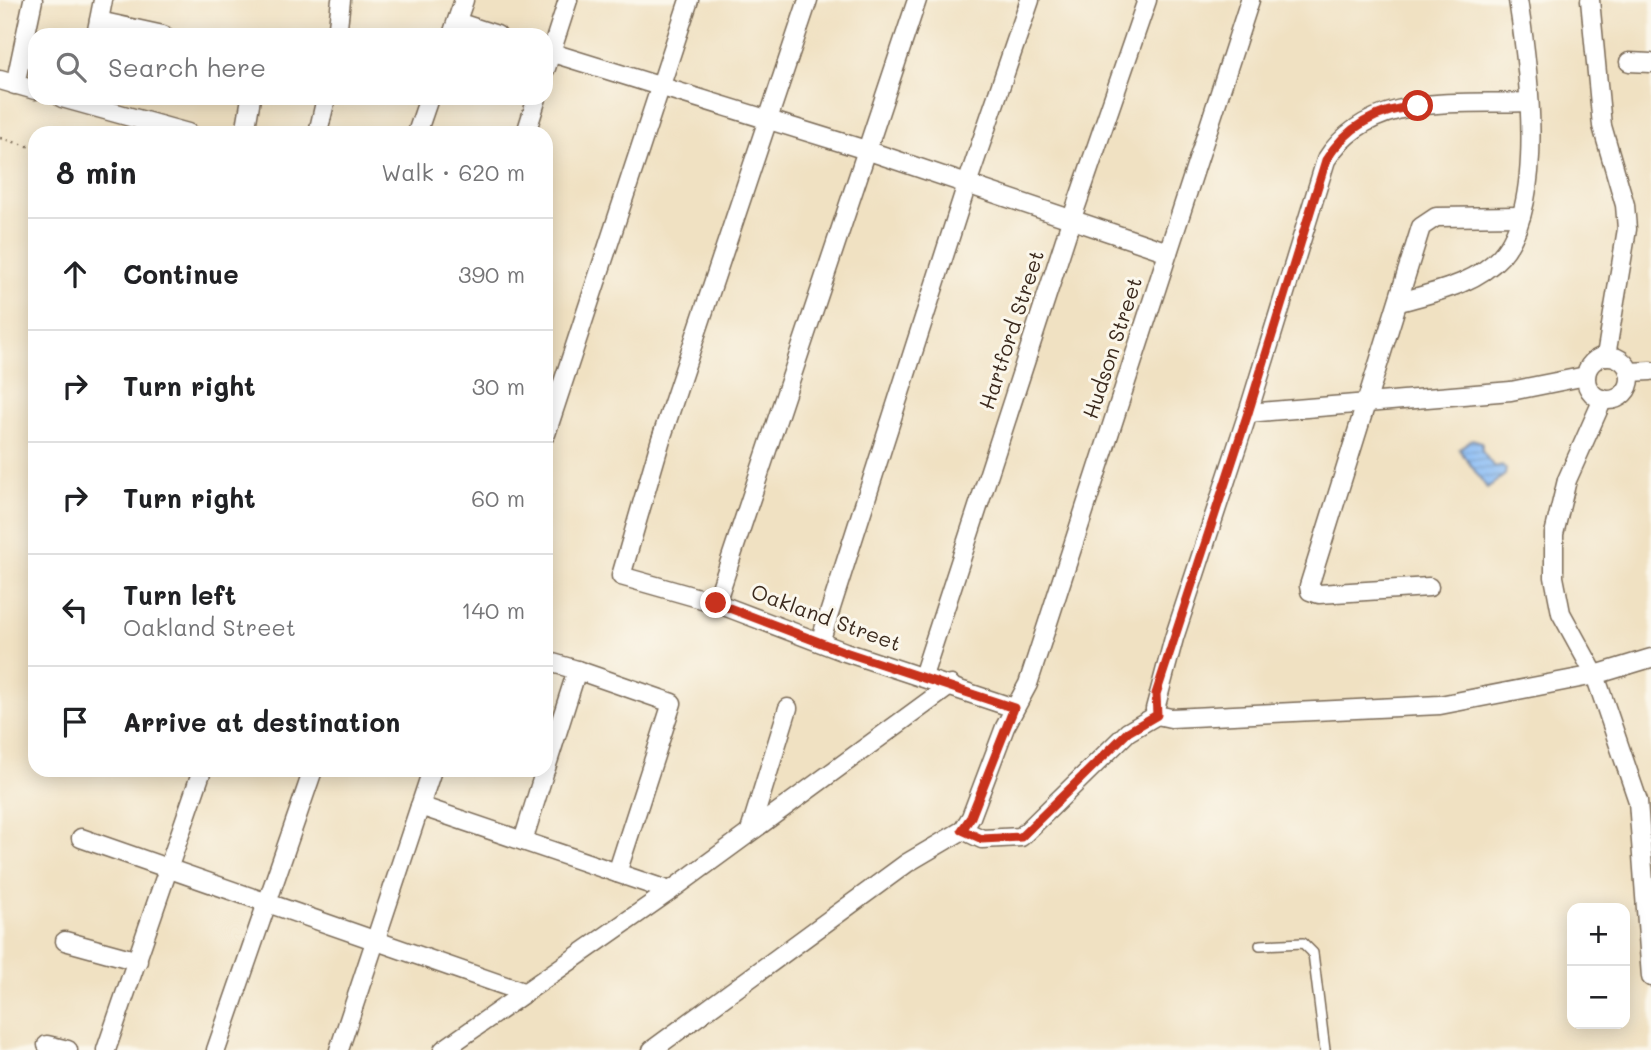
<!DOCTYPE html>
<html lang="en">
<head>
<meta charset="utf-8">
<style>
  :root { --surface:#fff; --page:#f6f6f6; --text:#202124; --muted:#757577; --line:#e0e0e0 }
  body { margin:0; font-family:Mali,sans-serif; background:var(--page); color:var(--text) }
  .controls { position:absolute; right:21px; bottom:21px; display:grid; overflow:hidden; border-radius:14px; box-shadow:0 4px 18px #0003 }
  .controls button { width:63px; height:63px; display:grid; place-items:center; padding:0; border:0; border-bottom:2px solid var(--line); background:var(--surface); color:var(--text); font:35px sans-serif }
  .stop { position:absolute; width:21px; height:21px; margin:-16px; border:5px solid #c8321e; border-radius:50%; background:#fff }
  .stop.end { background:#c8321e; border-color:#fff; box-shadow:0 2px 7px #0008 }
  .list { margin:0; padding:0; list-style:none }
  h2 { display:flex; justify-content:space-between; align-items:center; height:91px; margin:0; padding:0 28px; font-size:30px }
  h2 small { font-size:23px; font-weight:400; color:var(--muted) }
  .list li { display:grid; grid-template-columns:46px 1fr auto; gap:21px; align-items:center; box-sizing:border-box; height:112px; padding:0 28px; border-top:2px solid var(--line) }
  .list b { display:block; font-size:26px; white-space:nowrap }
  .list p { margin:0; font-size:23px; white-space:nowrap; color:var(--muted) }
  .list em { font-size:23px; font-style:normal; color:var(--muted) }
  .icon { flex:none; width:38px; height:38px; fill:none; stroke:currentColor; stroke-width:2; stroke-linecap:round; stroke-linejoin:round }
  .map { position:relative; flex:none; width:1651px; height:1050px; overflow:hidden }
  .search { position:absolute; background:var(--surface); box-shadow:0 4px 18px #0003; left:28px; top:28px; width:525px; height:77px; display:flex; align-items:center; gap:18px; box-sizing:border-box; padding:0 24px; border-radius:21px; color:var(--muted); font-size:26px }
  .panel { position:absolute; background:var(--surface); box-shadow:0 4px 18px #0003; left:28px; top:126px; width:525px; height:651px; border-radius:21px }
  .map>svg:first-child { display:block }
  .water { fill:url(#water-rules); stroke:#62728a; stroke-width:2 }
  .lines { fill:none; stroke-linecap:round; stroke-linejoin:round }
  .service-casing { stroke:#7a6a57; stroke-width:12 }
  .minor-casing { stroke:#7a6a57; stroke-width:21 }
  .path { stroke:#7a6a57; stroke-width:2.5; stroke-dasharray:2 5; stroke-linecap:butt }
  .service { stroke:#fff; stroke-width:9 }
  .minor { stroke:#fff; stroke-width:18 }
  .route { stroke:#c8321e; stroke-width:9 }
  .labels { text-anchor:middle; stroke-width:6; stroke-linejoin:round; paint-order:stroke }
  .street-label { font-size:21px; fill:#3b2a1e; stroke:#fbf7ec }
</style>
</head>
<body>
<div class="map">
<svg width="1651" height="1050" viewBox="0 0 1651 1050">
  <defs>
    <pattern id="water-rules" width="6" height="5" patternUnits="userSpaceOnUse" patternTransform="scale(1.75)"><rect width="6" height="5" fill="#88bbf5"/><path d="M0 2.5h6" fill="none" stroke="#7098c6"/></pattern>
  </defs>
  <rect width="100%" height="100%" fill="#fbf7ec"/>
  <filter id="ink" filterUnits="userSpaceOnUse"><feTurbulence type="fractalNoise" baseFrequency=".0143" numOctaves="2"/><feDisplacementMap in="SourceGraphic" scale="14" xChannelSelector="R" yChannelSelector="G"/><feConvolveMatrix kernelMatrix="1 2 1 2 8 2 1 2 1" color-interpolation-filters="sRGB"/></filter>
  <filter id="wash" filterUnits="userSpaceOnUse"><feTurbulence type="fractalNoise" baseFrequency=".00686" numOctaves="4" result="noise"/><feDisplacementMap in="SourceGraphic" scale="28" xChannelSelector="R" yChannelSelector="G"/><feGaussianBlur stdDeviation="1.57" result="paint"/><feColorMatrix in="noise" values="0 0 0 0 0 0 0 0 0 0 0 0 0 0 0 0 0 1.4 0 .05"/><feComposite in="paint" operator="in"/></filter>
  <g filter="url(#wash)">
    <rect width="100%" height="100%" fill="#f0e1c2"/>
    <path class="water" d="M1472,439L1482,442V451L1494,467L1502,465L1506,469L1505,475L1487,488L1459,449Z"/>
  </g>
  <g filter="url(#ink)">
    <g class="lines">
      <defs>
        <path id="service" d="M1260,945L1303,943L1313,953L1325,1050"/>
        <g id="minor">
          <path d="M808,0L661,439L621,576L716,603L845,652L1014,708"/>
          <path d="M1590,0L1602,126L1625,205L1627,229L1606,356"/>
          <path d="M99,21L163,35"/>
          <path d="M457,22L497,35"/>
          <path d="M96,35L103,0"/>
          <path d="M337,35L341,0"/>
          <path d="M452,35L464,0"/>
          <path d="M546,51L866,150L1168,252"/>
          <path d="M1629,62L1651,63"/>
          <path d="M546,68L568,0"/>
          <path d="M0,80L35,90"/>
          <path d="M15,85L33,0"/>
          <path d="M62,98L188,133"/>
          <path d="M1528,102C1456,105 1369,91 1326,160L1248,413L1174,638L1155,709L1157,715L1171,718L1440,705L1595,675L1651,658"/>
          <path d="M245,133L251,98"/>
          <path d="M318,133L326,98"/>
          <path d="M417,133L429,98"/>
          <path d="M526,133L537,98"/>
          <path d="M1400,302C1435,292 1476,284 1501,256C1547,204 1528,64 1518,0"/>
          <circle cx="1608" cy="378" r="22"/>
          <path d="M1629,372L1651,371"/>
          <path d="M1603,399L1567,480L1554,534V577L1561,613L1595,675L1638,801L1651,977"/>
          <path d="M1248,413L1511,391L1586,376"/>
          <path d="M546,434L689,0"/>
          <path d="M1429,587L1319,594L1310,591L1309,586L1421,227L1436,217L1521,216"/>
          <path d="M716,603L917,0"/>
          <path d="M820,642L967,184L1030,0"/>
          <path d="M546,661L577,670L546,768"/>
          <path d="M577,670L672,703L617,873"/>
          <path d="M923,676L1071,221L1147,0"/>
          <path d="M420,806L670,891"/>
          <path d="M963,830L982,839L1021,837L1128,732L1157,715"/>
          <path d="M750,831L788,708"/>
          <path d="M81,838L523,992"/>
          <path d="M523,841L545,770"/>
          <path d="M65,941L138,961"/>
          <path d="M47,1045L68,1050"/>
          <path d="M106,1050L202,770"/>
          <path d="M216,1050L313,770"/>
          <path d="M339,1050L432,770"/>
          <path d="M443,1050L670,891L951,685"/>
          <path d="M652,1050L907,863L963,830L971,817L1005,727L1028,684L1250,0"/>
        </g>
      </defs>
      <use href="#service" class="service-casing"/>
      <use href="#minor" class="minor-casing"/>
      <path class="path" d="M0,138L35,148"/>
      <use href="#service" class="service"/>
      <use href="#minor" class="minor"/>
    </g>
  </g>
  <g class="lines" filter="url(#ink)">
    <path class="route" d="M716,603L845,652L1014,708L971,817L962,830L982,839L1021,837L1128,732L1157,715L1156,694L1248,413L1326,160C1347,126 1378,109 1418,106"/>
  </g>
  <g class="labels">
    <g class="street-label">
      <text transform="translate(1012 330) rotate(-72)" y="7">Hartford Street</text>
      <text transform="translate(1113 348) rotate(-72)" y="7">Hudson Street</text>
      <text transform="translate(826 618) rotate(20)" y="7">Oakland Street</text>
    </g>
  </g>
</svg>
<div class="controls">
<button>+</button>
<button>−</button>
</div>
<div class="stop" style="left:1418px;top:106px"></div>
<div class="stop end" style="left:716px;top:603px"></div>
<div class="search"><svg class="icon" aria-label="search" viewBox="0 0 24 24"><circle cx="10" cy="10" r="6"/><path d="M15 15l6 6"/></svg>Search here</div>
<section class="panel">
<h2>8 min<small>Walk · 620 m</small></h2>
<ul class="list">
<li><svg class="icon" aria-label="ahead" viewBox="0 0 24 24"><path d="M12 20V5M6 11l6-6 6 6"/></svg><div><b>Continue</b></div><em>390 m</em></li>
<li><svg class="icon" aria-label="right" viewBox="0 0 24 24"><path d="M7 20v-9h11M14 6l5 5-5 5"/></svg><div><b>Turn right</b></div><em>30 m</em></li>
<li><svg class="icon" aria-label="right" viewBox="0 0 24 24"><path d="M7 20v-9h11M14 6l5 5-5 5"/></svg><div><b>Turn right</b></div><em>60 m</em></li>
<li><svg class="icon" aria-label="left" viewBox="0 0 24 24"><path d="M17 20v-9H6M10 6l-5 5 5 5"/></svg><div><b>Turn left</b><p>Oakland Street</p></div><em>140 m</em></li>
<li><svg class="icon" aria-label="arrive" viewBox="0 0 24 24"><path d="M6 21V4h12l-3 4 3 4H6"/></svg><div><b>Arrive at destination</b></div></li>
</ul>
</section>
</div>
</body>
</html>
